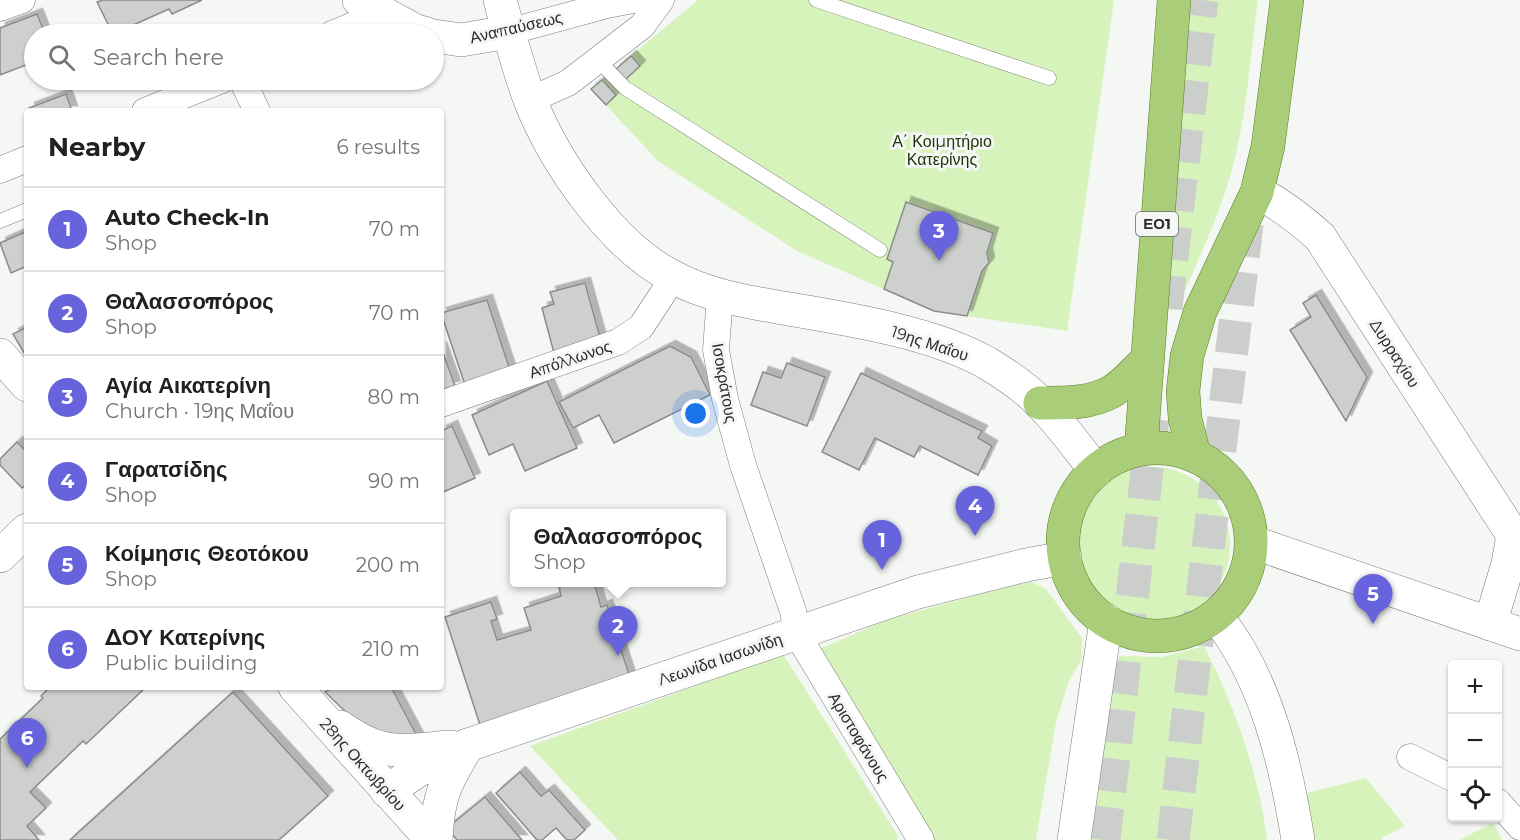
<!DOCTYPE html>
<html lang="en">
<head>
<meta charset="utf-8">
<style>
  :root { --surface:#fff; --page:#f2f2f2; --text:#202124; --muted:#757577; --line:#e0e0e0; --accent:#6763dd }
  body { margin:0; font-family:Montserrat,sans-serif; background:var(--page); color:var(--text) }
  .controls { position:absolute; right:18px; bottom:18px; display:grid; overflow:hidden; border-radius:6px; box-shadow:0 2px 4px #0004 }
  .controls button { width:54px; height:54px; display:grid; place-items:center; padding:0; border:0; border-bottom:2px solid var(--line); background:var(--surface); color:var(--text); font:30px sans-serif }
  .you { position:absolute; left:696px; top:414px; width:21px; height:21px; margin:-15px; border:4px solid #fff; border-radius:50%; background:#1a73e8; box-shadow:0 0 0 9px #1a73e833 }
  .badge { display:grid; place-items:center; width:39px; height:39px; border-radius:50%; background:var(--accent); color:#fff; font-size:20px; font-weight:700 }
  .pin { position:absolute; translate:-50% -50px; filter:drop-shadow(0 2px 3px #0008) }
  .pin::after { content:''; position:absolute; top:32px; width:21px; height:18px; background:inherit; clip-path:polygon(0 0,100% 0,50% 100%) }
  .popup { position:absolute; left:510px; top:509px; width:216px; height:78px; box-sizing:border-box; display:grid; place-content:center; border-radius:6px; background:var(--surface); filter:drop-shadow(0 2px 4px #0005); font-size:20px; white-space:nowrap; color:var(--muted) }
  .popup b { font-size:22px; color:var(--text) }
  .popup::after { content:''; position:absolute; left:50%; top:100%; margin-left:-12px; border:12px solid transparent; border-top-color:var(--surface) }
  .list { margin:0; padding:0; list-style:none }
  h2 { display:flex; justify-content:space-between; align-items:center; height:78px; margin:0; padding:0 24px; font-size:26px }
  h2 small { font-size:20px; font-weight:400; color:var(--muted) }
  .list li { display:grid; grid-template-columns:39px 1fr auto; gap:18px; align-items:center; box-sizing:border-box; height:84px; padding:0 24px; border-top:2px solid var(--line) }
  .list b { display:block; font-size:22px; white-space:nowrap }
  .list p { margin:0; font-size:20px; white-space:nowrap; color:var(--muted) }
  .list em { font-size:20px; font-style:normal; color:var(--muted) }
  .icon { flex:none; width:33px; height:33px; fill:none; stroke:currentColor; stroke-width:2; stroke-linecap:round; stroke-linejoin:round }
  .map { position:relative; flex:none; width:1520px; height:840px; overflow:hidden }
  .search { position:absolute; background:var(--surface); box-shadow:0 2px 4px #0004; left:24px; top:24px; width:420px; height:66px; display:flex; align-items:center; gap:15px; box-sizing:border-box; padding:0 21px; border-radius:33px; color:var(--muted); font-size:22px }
  .panel { position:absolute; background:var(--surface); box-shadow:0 2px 4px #0004; left:24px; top:108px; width:420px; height:582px; border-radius:6px }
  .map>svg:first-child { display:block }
  .green { fill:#d6f3bc }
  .building { fill:#ced0cd; stroke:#8b8c8a; stroke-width:1.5; filter:url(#shadow) }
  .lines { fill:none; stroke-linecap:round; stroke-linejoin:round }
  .highway-tunnel { stroke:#cccecc; stroke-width:33; stroke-dasharray:33 16; stroke-linecap:butt }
  .lane-casing { stroke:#7c7e7b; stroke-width:15 }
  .street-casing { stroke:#7c7e7b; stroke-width:27 }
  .secondary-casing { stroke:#7c7e7b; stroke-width:34 }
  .primary-casing { stroke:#597f23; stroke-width:34 }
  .lane { stroke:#fff; stroke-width:14 }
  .street { stroke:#fff; stroke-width:26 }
  .secondary { stroke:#fff; stroke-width:33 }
  .primary { stroke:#aacd79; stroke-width:33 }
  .labels { text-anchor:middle; stroke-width:6; stroke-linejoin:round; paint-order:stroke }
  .shield { fill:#f5f7f4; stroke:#676867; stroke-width:1.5 }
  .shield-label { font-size:15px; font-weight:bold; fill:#2a2b2a }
  .street-label { font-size:16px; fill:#2a2b2a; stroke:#f5f7f4 }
  .park-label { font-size:16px; fill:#213408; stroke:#f5f7f4 }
</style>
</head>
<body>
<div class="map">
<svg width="1520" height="840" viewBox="0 0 1520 840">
  <defs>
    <filter id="shadow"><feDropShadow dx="5.5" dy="-5.5" stdDeviation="0" flood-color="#0004"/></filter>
  </defs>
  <rect width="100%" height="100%" fill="#f5f7f4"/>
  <g class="green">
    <path d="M698,0H1114L1067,331L934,311L797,251L658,161L591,89Z"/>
    <path d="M1181,0H1258C1250,57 1247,117 1231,173C1218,219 1196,264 1177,309L1171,311L1168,305Z"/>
    <circle cx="1152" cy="545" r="78"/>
    <path d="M1032,582L1046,589L1082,638L1081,661L1069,680L1056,722L1036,840H926L815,651L884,621L1012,585Z"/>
    <path d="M1204,646C1234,704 1259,775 1267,840H1082L1109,696L1115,681L1119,656L1162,657Z"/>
    <path d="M783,654L898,836L897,840H618L530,746Z"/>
    <path d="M1366,778L1405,826L1381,838L1382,840H1310L1303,794Z"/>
    <path d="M1493,823L1502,840H1459Z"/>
  </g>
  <g class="building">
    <path d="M103,0H202L172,14L169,9L113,34L97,2Z"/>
    <path d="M37,14L45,34H34V62L0,75V28Z"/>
    <path d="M631,56L640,66L625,80L615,70Z"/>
    <path d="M602,80L616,95L606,105L591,89Z"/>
    <path d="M66,94L72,111H30L29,108Z"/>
    <path d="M906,202L993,233L987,253L989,263L982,271L967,316L934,311L884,289L893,262L887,259Z"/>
    <path d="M27,231V266L11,273L0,243Z"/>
    <path d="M585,283L601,341L554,353L542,308L554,304L550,292Z"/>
    <path d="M1316,295L1367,377L1346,421L1290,330L1311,317L1303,303Z"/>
    <path d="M487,300L510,370L465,385L441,313Z"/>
    <path d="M27,327V358L13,334Z"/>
    <path d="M670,346L691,357L710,395L614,443L599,415L573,428L559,402Z"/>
    <path d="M441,347L455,386L441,390Z"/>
    <path d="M787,363L825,377L807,426L751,405L763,372L781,378Z"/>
    <path d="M861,373L982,431L978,438L992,446L978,475L920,446L914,457L875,438L859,470L822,452Z"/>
    <path d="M547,381L577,448L525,471L513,444L489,455L472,415Z"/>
    <path d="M452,426L475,478L441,493V431Z"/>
    <path d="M17,442L27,452V484L22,488L0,465V459Z"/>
    <path d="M574,582H594L601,607L607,605L631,681L481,728L445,617L491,602L497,619L491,621L497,640L531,630L524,608L561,596L559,587Z"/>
    <path d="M50,687H146L86,744L83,741L30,792L46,808L27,826L39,840H0V739L43,698L41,696Z"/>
    <path d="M334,687H391L418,738L374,739L325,692Z"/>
    <path d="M233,692L328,796L279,840H70Z"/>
    <path d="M520,772L541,796L549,790L585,830L574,840H567L556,828L542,840H537L496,793Z"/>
    <path d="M485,797L522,840H457L447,828Z"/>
  </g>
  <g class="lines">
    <g class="highway-tunnel">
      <path d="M1166,308L1202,0"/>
      <path d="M1104,840L1153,419"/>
      <path d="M1173,840L1248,216"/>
    </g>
    <defs>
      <g id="lane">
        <path d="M816,0L1049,78"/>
        <path d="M598,60L625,88L880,250"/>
        <path d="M0,221L27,210"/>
      </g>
      <g id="street">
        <path d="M0,8L22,0"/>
        <path d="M508,32L607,5L633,0"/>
        <path d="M332,34L383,13"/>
        <path d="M242,80L257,111"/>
        <path d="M530,100L568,83L642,26L661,0"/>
        <path d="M145,111L222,80"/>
        <path d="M0,170L27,159"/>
        <path d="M720,296L716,350L725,399L743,465L793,611L797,634L921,840"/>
        <path d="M441,404L618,342L641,327L673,278"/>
        <path d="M1410,757L1452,778"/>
        <path d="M1498,802L1520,827"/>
      </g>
      <g id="secondary">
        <path d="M359,0L416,31L427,34"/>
        <path d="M500,0C509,33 518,68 530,100C555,163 612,246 673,277C704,294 742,301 777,307C842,318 930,331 987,363C1005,374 1027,388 1041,404C1061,424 1078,448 1096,471"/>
        <path d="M434,36L461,40L508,32"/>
        <path d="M1257,192C1281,204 1300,219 1320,237L1520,546"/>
        <path d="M0,355L27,385"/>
        <path d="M1252,542L1520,634"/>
        <path d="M0,556L27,530"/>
        <path d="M1216,616C1266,677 1286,764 1298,840"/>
        <path d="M1490,624L1508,564L1513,535"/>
        <path d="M295,687L432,840"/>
        <path d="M340,727C352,735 365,744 379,747C402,754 428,748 451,747"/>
        <path d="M387,791L417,771L468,745L918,592L1026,565L1065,558"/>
        <path d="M436,840C438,795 445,783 468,745"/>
        <path d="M1074,840L1106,620"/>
      </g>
      <g id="primary">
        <path d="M1040,403C1065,403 1088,404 1111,392C1124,385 1136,370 1147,360"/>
        <circle cx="1157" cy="542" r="94"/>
        <path d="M1141,449L1174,0"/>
        <path d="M1194,455L1185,418L1183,391L1187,356L1200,312L1257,192L1268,146L1287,0"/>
      </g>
    </defs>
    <use href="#lane" class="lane-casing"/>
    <use href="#street" class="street-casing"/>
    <use href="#secondary" class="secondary-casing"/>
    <use href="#primary" class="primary-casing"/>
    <use href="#lane" class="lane"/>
    <use href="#street" class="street"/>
    <use href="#secondary" class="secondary"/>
    <use href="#primary" class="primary"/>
  </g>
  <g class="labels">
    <rect class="shield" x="1136" y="212" width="42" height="24" rx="4.5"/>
    <g class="shield-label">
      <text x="1157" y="229">ΕΟ1</text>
    </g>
    <g class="street-label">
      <text transform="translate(516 27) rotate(-13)" y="6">Αναπαύσεως</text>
      <text transform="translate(930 343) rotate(18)" y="6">19ης Μαΐου</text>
      <text transform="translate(1395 353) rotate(57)" y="6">Δυρραχίου</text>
      <text transform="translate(570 359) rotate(-19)" y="6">Απόλλωνος</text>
      <text transform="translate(725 383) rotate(80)" y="6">Ισοκράτους</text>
      <text transform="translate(720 659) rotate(-19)" y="6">Λεωνίδα Ιασωνίδη</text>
      <text transform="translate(859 737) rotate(59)" y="6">Αριστοφάνους</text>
      <text transform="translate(363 764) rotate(48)" y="6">28ης Οκτωβρίου</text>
    </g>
    <g class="park-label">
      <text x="942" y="147">Α΄ Κοιμητήριο<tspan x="942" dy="18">Κατερίνης</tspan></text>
    </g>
  </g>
</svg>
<div class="controls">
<button>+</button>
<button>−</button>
<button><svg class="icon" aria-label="locate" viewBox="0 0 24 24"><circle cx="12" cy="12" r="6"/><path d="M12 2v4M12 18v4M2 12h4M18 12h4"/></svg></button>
</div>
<div class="you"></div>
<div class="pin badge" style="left:882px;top:570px">1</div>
<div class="pin badge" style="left:618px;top:656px">2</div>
<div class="popup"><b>Θαλασσοπόρος</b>Shop</div>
<div class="pin badge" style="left:939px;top:261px">3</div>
<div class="pin badge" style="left:975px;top:536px">4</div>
<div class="pin badge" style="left:1373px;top:624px">5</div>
<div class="pin badge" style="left:27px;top:768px">6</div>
<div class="search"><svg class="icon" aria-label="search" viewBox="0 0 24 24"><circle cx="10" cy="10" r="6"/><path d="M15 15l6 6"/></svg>Search here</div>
<section class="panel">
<h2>Nearby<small>6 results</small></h2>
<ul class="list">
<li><span class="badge">1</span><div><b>Auto Check-In</b><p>Shop</p></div><em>70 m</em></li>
<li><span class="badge">2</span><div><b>Θαλασσοπόρος</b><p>Shop</p></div><em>70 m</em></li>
<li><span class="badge">3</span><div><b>Αγία Αικατερίνη</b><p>Church · 19ης Μαΐου</p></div><em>80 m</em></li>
<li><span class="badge">4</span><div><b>Γαρατσίδης</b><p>Shop</p></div><em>90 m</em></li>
<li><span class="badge">5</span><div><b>Κοίμησις Θεοτόκου</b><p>Shop</p></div><em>200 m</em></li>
<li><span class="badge">6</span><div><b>ΔΟΥ Κατερίνης</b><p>Public building</p></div><em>210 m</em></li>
</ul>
</section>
</div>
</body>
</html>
